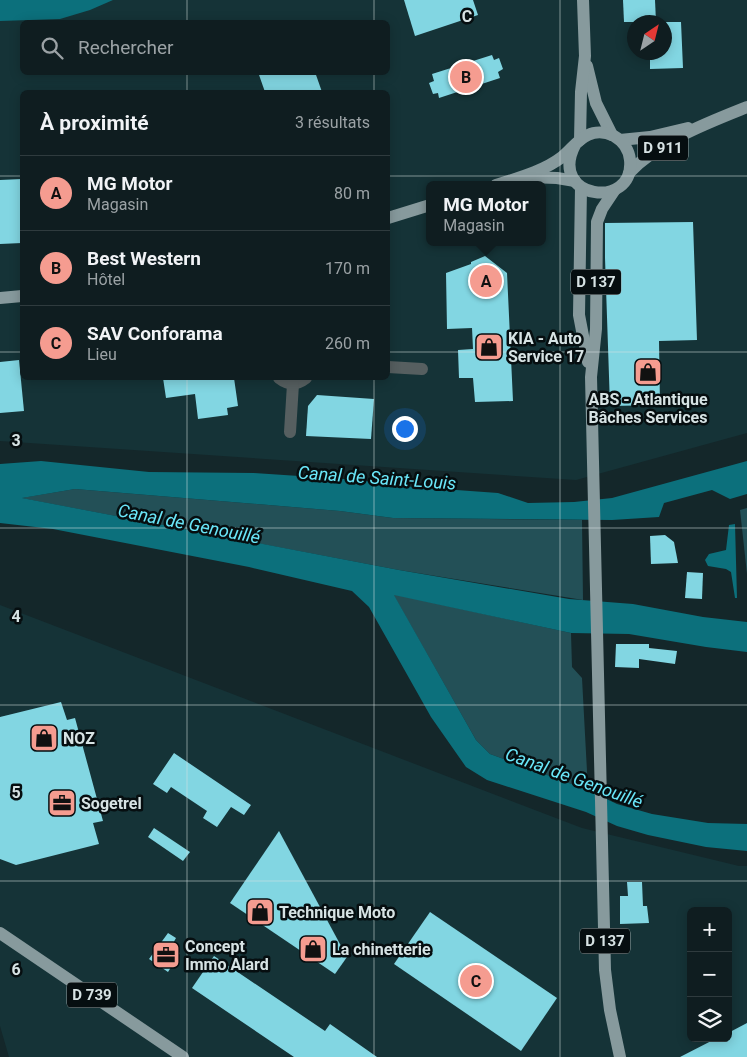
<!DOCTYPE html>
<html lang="fr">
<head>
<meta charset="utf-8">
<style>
  :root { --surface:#0f1d20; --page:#1d2a2d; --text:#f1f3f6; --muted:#9ba2a5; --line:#2f3b3e; --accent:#f59c90 }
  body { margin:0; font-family:Roboto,sans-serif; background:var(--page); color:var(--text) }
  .controls { position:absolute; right:15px; bottom:15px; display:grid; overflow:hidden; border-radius:8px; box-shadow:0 2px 12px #0003 }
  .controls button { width:45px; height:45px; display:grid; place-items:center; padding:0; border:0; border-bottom:1px solid var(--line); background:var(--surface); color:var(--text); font:25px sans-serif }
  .compass { position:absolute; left:627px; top:15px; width:45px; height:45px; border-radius:50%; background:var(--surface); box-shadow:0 2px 12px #0003; rotate:35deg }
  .you { position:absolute; left:404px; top:428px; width:18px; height:18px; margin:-12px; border:4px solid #fff; border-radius:50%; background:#1a73e8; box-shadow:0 0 0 8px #1a73e833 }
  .badge { display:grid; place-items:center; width:32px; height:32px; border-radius:50%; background:var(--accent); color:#111; font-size:16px; font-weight:700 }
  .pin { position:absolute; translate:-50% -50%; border:2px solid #fff; box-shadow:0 1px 5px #0006 }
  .popup { position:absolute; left:426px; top:181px; width:120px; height:65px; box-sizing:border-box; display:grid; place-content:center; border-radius:8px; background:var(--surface); filter:drop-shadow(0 1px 4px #0005); font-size:16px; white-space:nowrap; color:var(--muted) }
  .popup b { font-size:19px; color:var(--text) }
  .popup::after { content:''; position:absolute; left:50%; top:100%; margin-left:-10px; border:10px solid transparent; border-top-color:var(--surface) }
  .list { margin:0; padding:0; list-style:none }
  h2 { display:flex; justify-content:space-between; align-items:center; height:65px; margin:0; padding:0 20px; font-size:21px }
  h2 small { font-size:16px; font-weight:400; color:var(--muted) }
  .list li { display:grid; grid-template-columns:32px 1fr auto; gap:15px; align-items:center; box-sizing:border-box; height:75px; padding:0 20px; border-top:1px solid var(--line) }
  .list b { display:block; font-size:19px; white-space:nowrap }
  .list p { margin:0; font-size:16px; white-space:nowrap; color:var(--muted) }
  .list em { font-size:16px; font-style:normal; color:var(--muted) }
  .icon { flex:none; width:28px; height:28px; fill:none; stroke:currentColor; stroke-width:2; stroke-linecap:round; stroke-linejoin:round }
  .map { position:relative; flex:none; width:747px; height:1057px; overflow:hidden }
  .search { position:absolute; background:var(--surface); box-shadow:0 2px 12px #0003; left:20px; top:20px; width:370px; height:55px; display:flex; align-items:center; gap:12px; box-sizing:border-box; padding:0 18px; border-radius:8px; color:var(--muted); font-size:19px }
  .panel { position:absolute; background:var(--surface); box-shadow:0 2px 12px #0003; left:20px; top:90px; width:370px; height:290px; border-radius:8px }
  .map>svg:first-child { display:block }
  .built { fill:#153337; fill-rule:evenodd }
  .green { fill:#235057 }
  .water { fill:#0c707c }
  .building { fill:#82d6e2 }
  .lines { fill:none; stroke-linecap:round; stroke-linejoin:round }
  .minor { stroke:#565f60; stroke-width:12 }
  .major { stroke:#879a9d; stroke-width:12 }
  .grid { fill:none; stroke:#d7e3e4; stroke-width:1; stroke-opacity:0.55 }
  .labels { text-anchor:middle; stroke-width:5; stroke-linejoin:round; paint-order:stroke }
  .shield { fill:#060e10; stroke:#98a3a4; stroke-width:1 }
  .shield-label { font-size:15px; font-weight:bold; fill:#d7e3e4 }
  .poi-label { font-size:16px; font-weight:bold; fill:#d7e3e4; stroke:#060e10; text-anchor:start }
  .water-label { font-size:18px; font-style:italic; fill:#6ae7f9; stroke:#060e10 }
  .grid-label { font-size:16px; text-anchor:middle; font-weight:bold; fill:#d7e3e4; stroke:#060e10; stroke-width:5; stroke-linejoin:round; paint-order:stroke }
</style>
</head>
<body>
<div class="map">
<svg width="747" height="1057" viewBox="0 0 747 1057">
  <rect width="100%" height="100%" fill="#14272a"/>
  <g class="built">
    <path d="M0,0H747V433L576,480L0,441ZM22,22H388V72H22ZM634,22H664V52H634ZM22,92H388V378H22ZM430,185H542V242H430Z"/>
    <path d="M0,605L582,828L739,866H747V1057H9L0,1026ZM691,911H728V1038H691Z"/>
  </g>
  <g class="green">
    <path d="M75,489L340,511L393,518L582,520L583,600L399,570L21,498Z"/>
    <path d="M747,508V574L740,510Z"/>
    <path d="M393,594L571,633L572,667L582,678L588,790L490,754L476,740Z"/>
  </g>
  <g class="water">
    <path d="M0,0H113L90,10L60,19L0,21Z"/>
    <path d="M41,461L149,472L254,473L359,480L401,486L498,493L528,503L574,502L612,498L747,461V494L730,499L712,490L664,503L659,517L612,520L393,518L340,511L75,489L22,498L399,570L569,599L633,604L703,617L747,622V652L706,647L629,634L571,633L394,595L476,740L490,754L588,790L617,804L652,814L708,823L747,824V851L706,847L648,835L617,826L586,812L487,780L466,767L431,717L369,607L352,591L249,567L53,529L0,523V464Z"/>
    <path d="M735,524L737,598H735L731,572L726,569L708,566L705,560L709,554L726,550L729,525Z"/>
  </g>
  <g class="building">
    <path d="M404,0H473L478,15L415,36Z"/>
    <path d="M623,0H655L656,22H624Z"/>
    <path d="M664,22H681L683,68L650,69V52H664Z"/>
    <path d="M492,55L494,60L499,58L503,69L498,72L500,78L439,98L438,93L433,94L429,83L434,81L432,74Z"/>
    <path d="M258,72H315L322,92H265Z"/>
    <path d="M22,179V243L0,244V180Z"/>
    <path d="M693,222L697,340L659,341L660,405L610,406L605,258V223Z"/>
    <path d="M485,256L507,273L513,401L475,402L473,378H459L458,350L473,349L472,328L447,329L446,273L471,264V262Z"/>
    <path d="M19,360L24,411L0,413V362Z"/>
    <path d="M163,378H234L238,406L227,408L228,415L198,419L195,394L166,398Z"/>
    <path d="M317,395L374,399L371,439L306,436L308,406Z"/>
    <path d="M665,535L674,542L678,563L651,564L650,536Z"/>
    <path d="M687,572L703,573L702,599L685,598Z"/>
    <path d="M616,644H649V648L677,651L675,664L639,659V668L615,667Z"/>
    <path d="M61,702L67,720L75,718L103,821L93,823L99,844L16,865L0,859V717Z"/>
    <path d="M174,753L251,805L244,815L231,807L217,827L203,818L207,811L171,787L167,793L153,784Z"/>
    <path d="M154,828L190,852L183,861L148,837Z"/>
    <path d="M279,831L347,957L335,974L230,903Z"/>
    <path d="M627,882H642L643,906H647L649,923L620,924V896H628Z"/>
    <path d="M430,912L557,998L521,1051L394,964Z"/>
    <path d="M168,933L176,938L171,947L180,953L168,972L149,959Z"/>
    <path d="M214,956L325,1031L330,1024L377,1057H294L192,988Z"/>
    <path d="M747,1023V1057H680L717,1038H728V1033Z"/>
  </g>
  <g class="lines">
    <g class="minor">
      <path d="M388,367L422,369"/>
      <path d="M279,378C288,385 297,385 306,378"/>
      <path d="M290,432L293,384"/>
    </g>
    <g class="major">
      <path d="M587,66L596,103L612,135"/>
      <path d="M580,140L581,92L585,56L583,0"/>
      <path d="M620,140L650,137L688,128"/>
      <path d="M629,173C659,141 707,123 747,107"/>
      <path d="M526,177L557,178L575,181"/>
      <path d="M496,185C518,178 544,171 562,157C571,150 578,139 588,135C596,131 606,132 614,136C623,141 629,150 630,160C635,211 547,199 575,145"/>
      <path d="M581,188L579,315L588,362"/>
      <path d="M614,191L602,209L597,222L596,329L591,377L605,970L610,1010L620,1057"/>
      <path d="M388,218L430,205"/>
      <path d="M0,298L22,296"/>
      <path d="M0,933L183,1057"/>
    </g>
  </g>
  <path class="grid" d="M187,0V22M374,0V22M560,0V1057M187,72V92M374,72V92M0,176H22M388,176H747M0,352H22M388,352H747M187,378V1057M374,378V1057M0,528H747M0,705H747M0,881H747"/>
  <defs>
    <symbol id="shop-square" viewBox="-11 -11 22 22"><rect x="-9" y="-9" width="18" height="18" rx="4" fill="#f59c90" stroke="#060e10"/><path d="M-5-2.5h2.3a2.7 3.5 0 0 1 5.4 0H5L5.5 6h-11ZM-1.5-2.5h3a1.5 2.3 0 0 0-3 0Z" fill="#111"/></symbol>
    <symbol id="office-square" viewBox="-11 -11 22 22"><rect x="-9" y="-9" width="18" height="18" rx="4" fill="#f59c90" stroke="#060e10"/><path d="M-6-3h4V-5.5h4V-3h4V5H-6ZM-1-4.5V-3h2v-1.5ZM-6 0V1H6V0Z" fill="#111"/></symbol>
  </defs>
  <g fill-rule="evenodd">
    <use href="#shop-square" x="473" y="331" width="32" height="32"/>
    <use href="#shop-square" x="632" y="356" width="32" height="32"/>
    <use href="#shop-square" x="28" y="722" width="32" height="32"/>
    <use href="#office-square" x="46" y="787" width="32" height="32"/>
    <use href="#shop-square" x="244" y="896" width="32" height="32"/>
    <use href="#shop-square" x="297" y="933" width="32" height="32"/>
    <use href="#office-square" x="150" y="939" width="32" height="32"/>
  </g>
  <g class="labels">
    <g class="shield">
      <rect x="638" y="135.5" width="50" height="25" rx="4"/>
      <rect x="571" y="269.5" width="50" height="25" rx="4"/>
      <rect x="580" y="928.5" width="50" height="25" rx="4"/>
      <rect x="67" y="982.5" width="50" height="25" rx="4"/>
    </g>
    <g class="shield-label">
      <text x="663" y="153">D 911</text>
      <text x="596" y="287">D 137</text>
      <text x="605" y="946">D 137</text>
      <text x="92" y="1000">D 739</text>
    </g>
    <g class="poi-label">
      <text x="508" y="344">KIA - Auto<tspan x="508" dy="18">Service 17</tspan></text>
      <text x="648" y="405" text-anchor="middle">ABS - Atlantique<tspan x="648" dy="18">Bâches Services</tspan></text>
      <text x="63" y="744">NOZ</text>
      <text x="81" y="809">Sogetrel</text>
      <text x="279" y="918">Technique Moto</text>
      <text x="185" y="952">Concept<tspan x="185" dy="18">Immo Alard</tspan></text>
      <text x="332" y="955">La chinetterie</text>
    </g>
    <g class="water-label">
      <text transform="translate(377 478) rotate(4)" y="6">Canal de Saint-Louis</text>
      <text transform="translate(189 524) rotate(11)" y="6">Canal de Genouillé</text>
      <text transform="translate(574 778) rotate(20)" y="6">Canal de Genouillé</text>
    </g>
  </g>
  <g class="grid-label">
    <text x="467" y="22">C</text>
    <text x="16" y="446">3</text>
    <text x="16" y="622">4</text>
    <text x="16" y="798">5</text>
    <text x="16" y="975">6</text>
  </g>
</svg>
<div class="controls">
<button>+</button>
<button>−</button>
<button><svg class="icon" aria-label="layers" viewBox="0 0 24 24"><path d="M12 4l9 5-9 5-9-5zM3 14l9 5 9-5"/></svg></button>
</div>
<svg class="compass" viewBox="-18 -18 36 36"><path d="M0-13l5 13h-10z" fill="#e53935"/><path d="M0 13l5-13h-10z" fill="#9ba2a5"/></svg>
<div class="you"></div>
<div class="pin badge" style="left:486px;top:281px">A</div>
<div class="popup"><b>MG Motor</b>Magasin</div>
<div class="pin badge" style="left:466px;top:77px">B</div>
<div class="pin badge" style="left:476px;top:981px">C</div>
<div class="search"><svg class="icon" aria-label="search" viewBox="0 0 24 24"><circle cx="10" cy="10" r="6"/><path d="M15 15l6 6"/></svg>Rechercher</div>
<section class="panel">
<h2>À proximité<small>3 résultats</small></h2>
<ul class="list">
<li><span class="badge">A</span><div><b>MG Motor</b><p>Magasin</p></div><em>80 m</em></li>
<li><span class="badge">B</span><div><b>Best Western</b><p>Hôtel</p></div><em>170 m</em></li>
<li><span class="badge">C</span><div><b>SAV Conforama</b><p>Lieu</p></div><em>260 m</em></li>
</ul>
</section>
</div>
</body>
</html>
